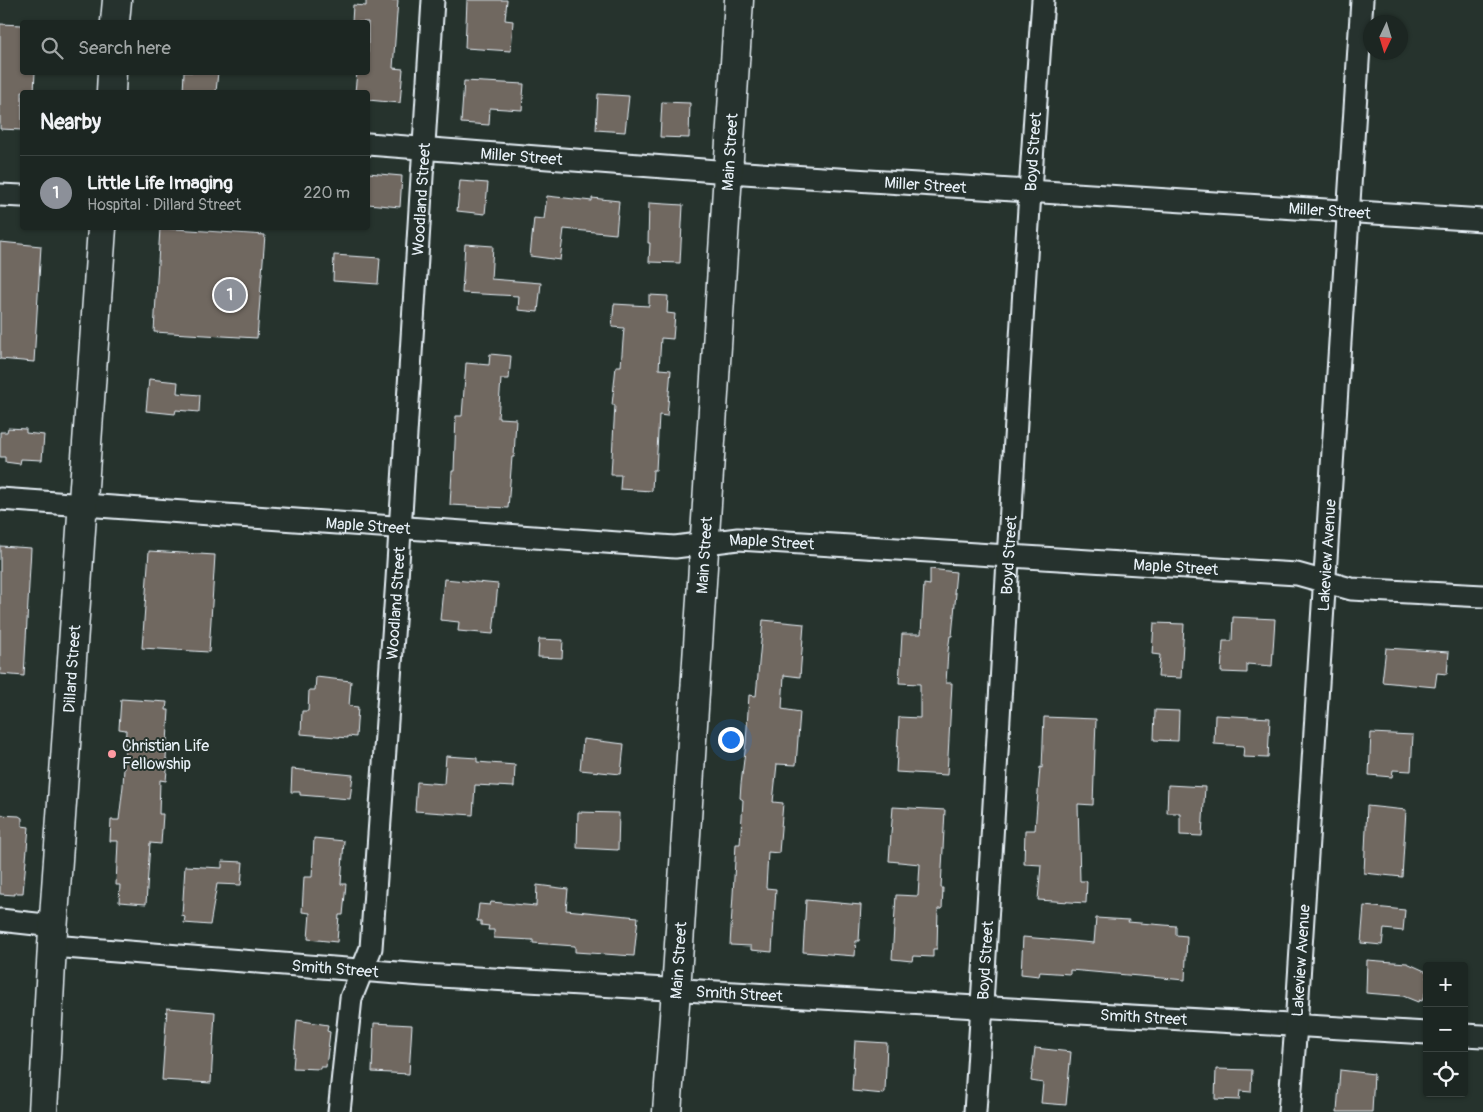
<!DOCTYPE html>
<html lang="en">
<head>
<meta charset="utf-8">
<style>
  :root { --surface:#1c2622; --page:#252e2a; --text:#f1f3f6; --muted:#a0a5a5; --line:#3a4340; --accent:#8c9099 }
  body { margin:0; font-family:Pangolin,sans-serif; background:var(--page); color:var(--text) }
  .controls { position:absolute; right:15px; bottom:15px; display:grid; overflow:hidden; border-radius:5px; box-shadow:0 1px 4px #0004 }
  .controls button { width:45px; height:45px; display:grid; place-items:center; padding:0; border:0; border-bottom:1px solid var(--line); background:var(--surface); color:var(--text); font:25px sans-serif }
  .compass { position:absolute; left:1363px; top:15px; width:45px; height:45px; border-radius:50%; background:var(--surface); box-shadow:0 1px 4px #0004; rotate:184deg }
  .you { position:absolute; left:730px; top:739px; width:18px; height:18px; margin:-12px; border:4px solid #fff; border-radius:50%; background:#1a73e8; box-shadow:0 0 0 8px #1a73e833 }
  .badge { display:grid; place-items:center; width:32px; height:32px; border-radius:50%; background:var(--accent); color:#fff; font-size:16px; font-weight:700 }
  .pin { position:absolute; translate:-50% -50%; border:2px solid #fff; box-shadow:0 1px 5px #0006 }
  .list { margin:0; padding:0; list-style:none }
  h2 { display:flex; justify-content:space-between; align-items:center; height:65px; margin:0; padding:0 20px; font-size:21px }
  h2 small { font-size:16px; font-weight:400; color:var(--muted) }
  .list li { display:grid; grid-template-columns:32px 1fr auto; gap:15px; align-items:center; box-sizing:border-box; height:75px; padding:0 20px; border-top:1px solid var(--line) }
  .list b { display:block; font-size:19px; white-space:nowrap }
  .list p { margin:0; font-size:16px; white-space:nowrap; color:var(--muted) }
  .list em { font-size:16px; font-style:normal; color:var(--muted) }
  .icon { flex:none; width:28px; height:28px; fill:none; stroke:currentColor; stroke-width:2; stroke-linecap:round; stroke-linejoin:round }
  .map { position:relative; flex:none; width:1483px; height:1112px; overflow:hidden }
  .search { position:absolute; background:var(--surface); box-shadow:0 1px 4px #0004; left:20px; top:20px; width:350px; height:55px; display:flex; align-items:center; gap:12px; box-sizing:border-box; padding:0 18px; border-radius:5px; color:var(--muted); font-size:19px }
  .panel { position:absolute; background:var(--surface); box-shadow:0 1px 4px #0004; left:20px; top:90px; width:350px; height:140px; border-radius:5px }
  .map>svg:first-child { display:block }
  .building { fill:#706761; stroke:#e8f1f8 }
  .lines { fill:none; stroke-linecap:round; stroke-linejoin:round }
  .minor-casing { stroke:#e8f1f8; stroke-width:25 }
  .major-casing { stroke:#e8f1f8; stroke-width:31 }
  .minor { stroke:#26332d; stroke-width:21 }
  .major { stroke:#26332d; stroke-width:28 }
  .poi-dot { fill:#ff9aa2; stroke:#26332d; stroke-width:2 }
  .labels { text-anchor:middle; stroke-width:4; stroke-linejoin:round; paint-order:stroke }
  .street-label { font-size:16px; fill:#e8f1f8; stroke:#26332d }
  .poi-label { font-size:16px; fill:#e8f1f8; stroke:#26332d; text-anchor:start }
</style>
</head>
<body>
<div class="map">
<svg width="1483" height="1112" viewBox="0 0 1483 1112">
  <rect width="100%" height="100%" fill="#26332d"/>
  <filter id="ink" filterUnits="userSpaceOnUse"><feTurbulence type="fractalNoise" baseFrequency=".02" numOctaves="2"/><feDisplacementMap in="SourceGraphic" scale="10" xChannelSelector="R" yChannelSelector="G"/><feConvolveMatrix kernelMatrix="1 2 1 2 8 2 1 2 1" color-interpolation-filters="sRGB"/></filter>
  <g filter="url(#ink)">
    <g class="building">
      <path d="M366,0H398L393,68L403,69L400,103L368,100V92H355L357,72H368V22H352L353,5L366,6Z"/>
      <path d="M467,0H507L505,20L513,21L511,51L465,48Z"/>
      <path d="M0,24L22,25V72H35L34,92H22V130L0,129Z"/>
      <path d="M184,72H218L216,92H183Z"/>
      <path d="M464,81L524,84L522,110L490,108L489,125L461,123Z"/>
      <path d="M598,94L629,96L625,132L596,130Z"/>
      <path d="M662,102L690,103L689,138L660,137Z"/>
      <path d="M368,173L402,176L400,207L368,204Z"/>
      <path d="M460,181L488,183L485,214L457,211Z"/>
      <path d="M547,196L592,201V198L619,201L616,234L564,229L560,260L530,256L534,218L544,219Z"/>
      <path d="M649,203L683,205L680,263L649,262L650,243H648Z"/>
      <path d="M160,228L265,235L257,338L154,332Z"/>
      <path d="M0,242L41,246L34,362L0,359Z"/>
      <path d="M465,244L493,246L491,279L541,283L538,312L518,310L519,296L462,293Z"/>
      <path d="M334,255L380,258L378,284L333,281Z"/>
      <path d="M649,295L668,296L667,313L675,314L673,339L661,338L659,369L671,370L667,416L659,415L656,470H653L652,491L620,489L621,475H611L615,405H612L616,366H621L624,328L612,327L614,304L649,306Z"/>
      <path d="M490,354L511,356L509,379H501L498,418L516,419L514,457H512L508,508L450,505L452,471H454L456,416H462L466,363L489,365Z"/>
      <path d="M149,379L178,382L177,393L200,395L199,412L176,410L175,414L146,411Z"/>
      <path d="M8,428L26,429V433L44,435L42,460L21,459L20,464L5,462V457H0V432H7Z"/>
      <path d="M0,546L31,548L24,676L0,674Z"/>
      <path d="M149,551L215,555L209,652L142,648Z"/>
      <path d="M930,569L956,572L954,593H956L952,636H950L948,651L946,683H952L947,775L896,772L899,717L920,718V684L899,683L902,634H921L924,584L930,585Z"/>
      <path d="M444,579L498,584L493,634L458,631L459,622L440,620Z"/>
      <path d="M1233,617L1275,619L1272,666L1247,664V673L1221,672L1223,641H1232Z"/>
      <path d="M763,620L804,624L800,677L784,675L782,709L800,712L796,765L777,764L773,802L783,803L779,853L768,852L766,888L776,889L772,952L751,950V946L730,945L736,844H740L742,817L743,800L740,798L741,784L746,743L749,695L756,696Z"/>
      <path d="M1154,623L1184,624L1181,678L1158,677L1160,655L1152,654Z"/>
      <path d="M539,639L563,640L562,658L538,657Z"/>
      <path d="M1386,648L1449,652L1447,674L1437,673L1435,687L1382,682Z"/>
      <path d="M316,677L351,681L349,706L358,707L356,737L348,736V738L301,734L302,711H308L309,690H315Z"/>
      <path d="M121,699L167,702L166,710H169L166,759H168L166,781L160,780L159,814H163L161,844L150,843L146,904L119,902L120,885H116L118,841H110L111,820H119L123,786L126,730L119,729Z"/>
      <path d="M1155,710L1179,711L1178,741L1154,740Z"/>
      <path d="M1215,715L1270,718L1268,758L1243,757L1244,746L1214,744Z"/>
      <path d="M1044,717L1096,719L1093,805L1078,804L1080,881H1087L1086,903L1038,900L1041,865L1024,864L1025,830H1035L1040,767L1042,768Z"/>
      <path d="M1371,733L1413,735L1411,771L1393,770L1392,777L1369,775Z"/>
      <path d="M583,739L624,744L621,774L580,770Z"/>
      <path d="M446,756L477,758V762L515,765L514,787L475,785L473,815L415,811L417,782L444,784Z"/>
      <path d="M292,769L353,775L350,799L300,795V792H291Z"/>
      <path d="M1168,785L1205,787L1202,836L1180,835V813H1167Z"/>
      <path d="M1367,806L1406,810L1402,877L1364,873Z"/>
      <path d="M893,807L945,810L941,888H943L942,909H938L937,949H933V957L913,956L912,961L892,959L896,895L918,896L920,864L889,861Z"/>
      <path d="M578,812L619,813L618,850L577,848Z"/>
      <path d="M0,815L19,816L22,818V826L29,827L23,893H15V895L0,894Z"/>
      <path d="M314,838L344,841L341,884H346L343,915H339L337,942L308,939L310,913L302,912L304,877H312Z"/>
      <path d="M222,861L243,862L241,885L217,884L210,925L184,923L185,917L182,916L185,866L222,868Z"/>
      <path d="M537,885L568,889L566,910L638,917L634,956L575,952V946L533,943V940L494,938V930H488L489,926L481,925V921H477L479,904L490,905L491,902L536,906Z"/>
      <path d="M806,900L861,905L859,941H856L855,956L803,952Z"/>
      <path d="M1364,906L1405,910L1403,931L1384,929L1382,945L1361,943Z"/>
      <path d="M1096,918L1129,920L1128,922L1176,926V935L1187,936L1185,980L1070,970V974L1040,972L1039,976L1021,974L1023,937L1094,943Z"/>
      <path d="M1367,960L1407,963L1427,972V988L1422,1001L1419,1000L1418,1002L1403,996L1366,993Z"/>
      <path d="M167,1008L215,1012L211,1083L162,1080Z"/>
      <path d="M297,1020L328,1025L327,1031L330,1032L326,1067H320V1069L293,1068Z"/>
      <path d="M374,1023L412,1025L409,1074L372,1072Z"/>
      <path d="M855,1041L887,1043L885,1092L884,1094L852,1091Z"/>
      <path d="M1035,1048L1071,1052L1066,1105L1041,1103L1043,1083L1031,1081Z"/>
      <path d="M1216,1069L1252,1070L1251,1092L1240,1091L1239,1100L1215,1099Z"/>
      <path d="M1340,1070L1374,1074L1372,1112H1337Z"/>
    </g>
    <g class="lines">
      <defs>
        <g id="minor">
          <path id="s1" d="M368,144L729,172L1483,220"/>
          <path d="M0,195L22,196"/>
          <path id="s2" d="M0,499L675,547L738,539L1297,574L1351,589L1483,596"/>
          <path d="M0,920L54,926"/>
          <path id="s3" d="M52,946L423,975L1427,1033"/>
          <path d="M1464,1035L1483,1036"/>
          <path id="s4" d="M339,1112L351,998L371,948L397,579L433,0"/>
          <path id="s5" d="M975,1112C1000,741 1016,370 1043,0"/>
          <path id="s6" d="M1289,1112L1296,1026L1362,0"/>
        </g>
        <g id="major">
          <path d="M115,22L117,0"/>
          <path d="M111,92L112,72"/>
          <path id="s7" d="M43,1112L52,946L102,228"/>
          <path id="s8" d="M667,1112L677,976L739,0"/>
        </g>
      </defs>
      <use href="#minor" class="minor-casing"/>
      <use href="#major" class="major-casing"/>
      <use href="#minor" class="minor"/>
      <use href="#major" class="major"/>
    </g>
  </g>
  <circle class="poi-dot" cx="112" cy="754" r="5"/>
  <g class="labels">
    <g class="street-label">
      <text dy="6" stroke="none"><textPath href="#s8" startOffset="962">Main Street</textPath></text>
      <text dy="6" stroke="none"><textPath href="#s5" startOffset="962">Boyd Street</textPath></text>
      <text dy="6" stroke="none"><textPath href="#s1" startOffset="154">Miller Street</textPath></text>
      <text dy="6" stroke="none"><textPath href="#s1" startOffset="559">Miller Street</textPath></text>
      <text dy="6" stroke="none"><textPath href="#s4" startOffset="919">Woodland Street</textPath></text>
      <text dy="6" stroke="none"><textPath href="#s1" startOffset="964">Miller Street</textPath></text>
      <text dy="6" stroke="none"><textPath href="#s2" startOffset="369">Maple Street</textPath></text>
      <text dy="6" stroke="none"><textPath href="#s2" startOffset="774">Maple Street</textPath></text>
      <text dy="6" stroke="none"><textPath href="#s8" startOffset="558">Main Street</textPath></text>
      <text dy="6" stroke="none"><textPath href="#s5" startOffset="558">Boyd Street</textPath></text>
      <text dy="6" stroke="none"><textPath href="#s6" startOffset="558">Lakeview Avenue</textPath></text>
      <text dy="6" stroke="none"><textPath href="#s2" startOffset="1179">Maple Street</textPath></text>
      <text dy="6" stroke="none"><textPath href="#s4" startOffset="514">Woodland Street</textPath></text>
      <text dy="6" stroke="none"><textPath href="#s7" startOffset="444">Dillard Street</textPath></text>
      <text dy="6" stroke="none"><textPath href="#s8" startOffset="152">Main Street</textPath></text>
      <text dy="6" stroke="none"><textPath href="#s5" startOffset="152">Boyd Street</textPath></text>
      <text dy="6" stroke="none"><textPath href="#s6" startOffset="152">Lakeview Avenue</textPath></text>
      <text dy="6" stroke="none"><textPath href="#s3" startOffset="284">Smith Street</textPath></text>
      <text dy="6" stroke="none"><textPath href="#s3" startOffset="689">Smith Street</textPath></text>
      <text dy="6" stroke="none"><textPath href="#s3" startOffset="1094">Smith Street</textPath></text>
    </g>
    <g class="poi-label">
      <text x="122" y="751">Christian Life<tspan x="122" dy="18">Fellowship</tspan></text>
    </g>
  </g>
</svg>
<div class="controls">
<button>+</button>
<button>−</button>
<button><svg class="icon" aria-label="locate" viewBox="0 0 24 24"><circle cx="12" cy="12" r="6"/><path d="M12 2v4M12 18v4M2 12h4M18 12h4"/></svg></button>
</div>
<svg class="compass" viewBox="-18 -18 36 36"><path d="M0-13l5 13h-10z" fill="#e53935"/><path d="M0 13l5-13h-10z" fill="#a0a5a5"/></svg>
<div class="you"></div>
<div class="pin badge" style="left:230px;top:295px">1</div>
<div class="search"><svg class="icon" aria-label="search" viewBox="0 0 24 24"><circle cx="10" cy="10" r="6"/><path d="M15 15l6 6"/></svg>Search here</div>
<section class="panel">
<h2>Nearby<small></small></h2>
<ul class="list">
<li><span class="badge">1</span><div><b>Little Life Imaging</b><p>Hospital · Dillard Street</p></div><em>220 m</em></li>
</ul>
</section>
</div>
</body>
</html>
